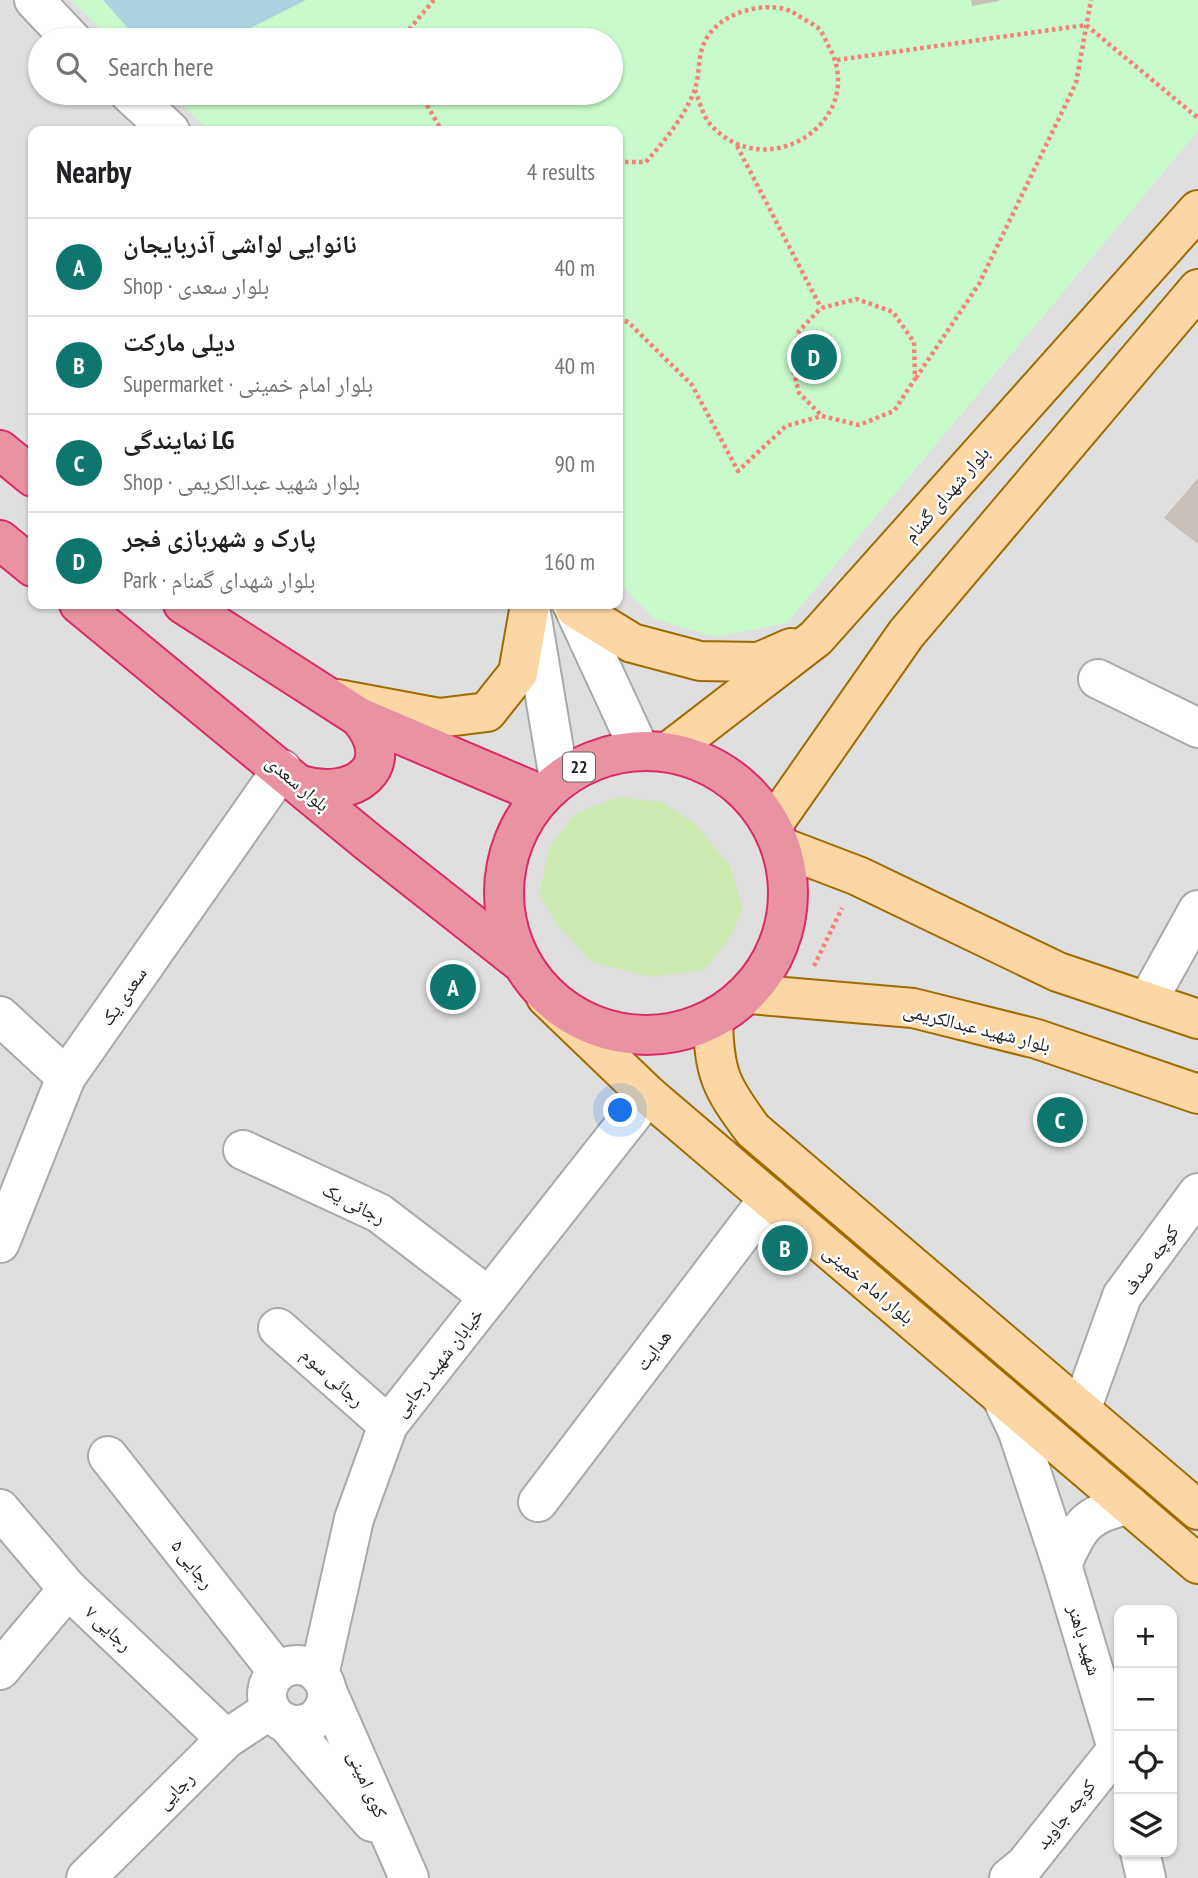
<!DOCTYPE html>
<html lang="en">
<head>
<meta charset="utf-8">
<style>
  :root { --surface:#fff; --page:#f6f6f6; --text:#202124; --muted:#757577; --line:#e0e0e0; --accent:#0f766e }
  body { margin:0; font-family:"PT Sans Narrow","Noto Naskh Arabic",sans-serif; background:var(--page); color:var(--text) }
  .controls { position:absolute; right:21px; bottom:21px; display:grid; overflow:hidden; border-radius:14px; box-shadow:0 2px 5px #0004 }
  .controls button { width:63px; height:63px; display:grid; place-items:center; padding:0; border:0; border-bottom:2px solid var(--line); background:var(--surface); color:var(--text); font:35px sans-serif }
  .you { position:absolute; left:621px; top:1111px; width:24px; height:24px; margin:-18px; border:5px solid #fff; border-radius:50%; background:#1a73e8; box-shadow:0 0 0 10px #1a73e833 }
  .badge { display:grid; place-items:center; width:46px; height:46px; border-radius:50%; background:var(--accent); color:#fff; font-size:23px; font-weight:700 }
  .pin { position:absolute; translate:-50% -50%; border:4px solid #fff; box-shadow:0 2px 7px #0006 }
  .list { margin:0; padding:0; list-style:none }
  h2 { display:flex; justify-content:space-between; align-items:center; height:91px; margin:0; padding:0 28px; font-size:30px }
  h2 small { font-size:23px; font-weight:400; color:var(--muted) }
  .list li { display:grid; grid-template-columns:46px 1fr auto; gap:21px; align-items:center; box-sizing:border-box; height:98px; padding:0 28px; border-top:2px solid var(--line) }
  .list b { display:block; font-size:26px; white-space:nowrap }
  .list p { margin:0; font-size:23px; white-space:nowrap; color:var(--muted) }
  .list em { font-size:23px; font-style:normal; color:var(--muted) }
  .icon { flex:none; width:38px; height:38px; fill:none; stroke:currentColor; stroke-width:2; stroke-linecap:round; stroke-linejoin:round }
  .map { position:relative; flex:none; width:1198px; height:1878px; overflow:hidden }
  .search { position:absolute; background:var(--surface); box-shadow:0 2px 5px #0004; left:28px; top:28px; width:595px; height:77px; display:flex; align-items:center; gap:18px; box-sizing:border-box; padding:0 24px; border-radius:38px; color:var(--muted); font-size:26px }
  .panel { position:absolute; background:var(--surface); box-shadow:0 2px 5px #0004; left:28px; top:126px; width:595px; height:483px; border-radius:14px }
  .map>svg:first-child { display:block }
  .residential { fill:#e0dfdf; fill-rule:evenodd }
  .grass { fill:#cdebb0 }
  .park { fill:#c8facc }
  .water { fill:#aad3df }
  .building { fill:#c7bfb8 }
  .lines { fill:none; stroke-linecap:round; stroke-linejoin:round }
  .minor-casing { stroke:#a9a9a9; stroke-width:42 }
  .major-casing { stroke:#a06b00; stroke-width:42 }
  .highway-casing { stroke:#dc2a67; stroke-width:42 }
  .path { stroke:#fa8072; stroke-width:4.5; stroke-dasharray:3.5 3.5; stroke-linecap:butt }
  .minor { stroke:#fff; stroke-width:38 }
  .major { stroke:#fcd6a4; stroke-width:38 }
  .highway { stroke:#e892a2; stroke-width:38 }
  .labels { text-anchor:middle; stroke-width:5; stroke-linejoin:round; paint-order:stroke }
  .shield { fill:#fff; stroke:#646464; stroke-width:2 }
  .shield-label { font-size:18px; font-weight:bold; fill:#222 }
  .street-label { font-size:19px; fill:#222; stroke:#fff }
</style>
</head>
<body>
<div class="map">
<svg width="1198" height="1878" viewBox="0 0 1198 1878">
  <rect width="100%" height="100%" fill="#f2efe9"/>
  <path class="residential" d="M0,0H1198V1878H0ZM40,40H611V93H40ZM33,131H618V604H33ZM1119,1610H1172V1852H1119Z"/>
  <path class="grass" d="M618,797L662,802L695,824L730,866L743,909L729,939L704,970L651,977L592,962L559,927L539,893L550,847L575,814Z"/>
  <path class="park" d="M71,0H1198V131L787,623L716,637L655,619L618,582V131H210L169,93H611V40H112Z"/>
  <path class="water" d="M103,0H306L227,40H148L127,27Z"/>
  <g class="building">
    <path d="M971,0H999V1L972,6Z"/>
    <path d="M1198,478V544L1164,518Z"/>
  </g>
  <g class="lines">
    <defs>
      <g id="minor">
        <path d="M34,0L72,40"/>
        <path d="M129,93L170,131"/>
        <path d="M572,604L640,751"/>
        <path d="M531,613L559,779"/>
        <path d="M1098,679L1198,728"/>
        <path d="M1147,1002L1198,910"/>
        <path d="M0,1016L66,1077"/>
        <path d="M243,1150L379,1213L489,1297"/>
        <path d="M0,1243L66,1077L282,769"/>
        <path d="M278,1328L388,1425"/>
        <path d="M1001,1396L1018,1432L1062,1565L1119,1755"/>
        <path d="M1081,1410L1122,1296L1198,1193"/>
        <path d="M108,1456L278,1672"/>
        <path d="M538,1502L769,1198"/>
        <path d="M0,1509L68,1589L226,1739"/>
        <path d="M1062,1565C1078,1527 1086,1513 1129,1505"/>
        <circle cx="297" cy="1695" r="30"/>
        <path d="M0,1670L68,1589"/>
        <path d="M319,1675L354,1519L388,1425L648,1095"/>
        <path d="M327,1691L409,1878"/>
        <path d="M286,1723L372,1822"/>
        <path d="M1140,1852L1146,1878"/>
        <path d="M86,1878L226,1739L270,1710"/>
        <path d="M1009,1878L1025,1865L1118,1748"/>
      </g>
      <g id="major">
        <path d="M575,608L632,643L700,661L759,662L791,648"/>
        <path d="M337,699L439,718L487,712L518,673L530,605"/>
        <path d="M668,752L816,638L1198,210"/>
        <path d="M772,826L906,634L1198,289"/>
        <path d="M782,847L858,876L1058,972L1198,1019"/>
        <path d="M749,994L913,1008L1037,1039L1198,1094"/>
        <path d="M546,997L648,1095L1198,1564"/>
        <path d="M713,1020C714,1074 721,1087 753,1130L1198,1510"/>
      </g>
      <g id="highway">
        <path d="M0,450L33,477"/>
        <path d="M0,540L33,567"/>
        <path d="M79,604L368,842L519,961"/>
        <path d="M183,604L359,717L542,795"/>
        <circle cx="646" cy="893" r="142"/>
        <path d="M300,785C354,801 401,767 359,717"/>
      </g>
    </defs>
    <use href="#minor" class="minor-casing"/>
    <use href="#major" class="major-casing"/>
    <use href="#highway" class="highway-casing"/>
    <g class="path">
      <path d="M400,40L434,0"/>
      <path d="M837,60L1086,25L1198,118"/>
      <path d="M420,93L442,131"/>
      <path d="M737,146L821,308"/>
      <path d="M618,162H646C665,140 683,119 694,92C703,67 693,46 719,24C737,9 774,1 794,13C801,18 810,22 817,27C822,31 825,39 828,45C871,120 766,188 710,124C703,116 699,100 695,90"/>
      <path d="M618,319L628,322L692,385L738,471L786,426L822,416L859,425L894,411L915,379L914,342L893,312L857,299L821,308L799,331L791,362L799,393L822,416"/>
      <path d="M916,378L979,284L1076,83L1091,0"/>
      <path d="M814,966L842,908"/>
    </g>
    <use href="#minor" class="minor"/>
    <use href="#major" class="major"/>
    <use href="#highway" class="highway"/>
  </g>
  <g class="labels">
    <rect class="shield" x="563" y="752.5" width="32" height="29" rx="5"/>
    <g class="shield-label">
      <text x="579" y="773">22</text>
    </g>
    <g class="street-label">
      <text transform="translate(946 494) rotate(-49)" y="7">بلوار شهدای گمنام</text>
      <text transform="translate(298 783) rotate(40)" y="7">بلوار سعدی</text>
      <text transform="translate(123 996) rotate(-55)" y="7">سعدی یک</text>
      <text transform="translate(977 1027) rotate(14)" y="7">بلوار شهید عبدالکریمی</text>
      <text transform="translate(354 1203) rotate(27)" y="7">رجائی یک</text>
      <text transform="translate(1150 1260) rotate(-54)" y="7">کوچه صدف</text>
      <text transform="translate(869 1284) rotate(40)" y="7">بلوار امام خمینی</text>
      <text transform="translate(653 1350) rotate(-53)" y="7">هدایت</text>
      <text transform="translate(438 1362) rotate(-52)" y="7">خیابان شهید رجایی</text>
      <text transform="translate(333 1377) rotate(42)" y="7">رجائی سوم</text>
      <text transform="translate(193 1564) rotate(52)" y="7">رجایی ۵</text>
      <text transform="translate(109 1628) rotate(44)" y="7">رجایی ۷</text>
      <text transform="translate(1085 1640) rotate(73)" y="7">شهید باهنر</text>
      <text transform="translate(368 1784) rotate(66)" y="7">کوی امینی</text>
      <text transform="translate(175 1790) rotate(-45)" y="7">رجایی</text>
      <text transform="translate(1065 1814) rotate(-51)" y="7">کوچه جاوید</text>
    </g>
  </g>
</svg>
<div class="controls">
<button>+</button>
<button>−</button>
<button><svg class="icon" aria-label="locate" viewBox="0 0 24 24"><circle cx="12" cy="12" r="6"/><path d="M12 2v4M12 18v4M2 12h4M18 12h4"/></svg></button>
<button><svg class="icon" aria-label="layers" viewBox="0 0 24 24"><path d="M12 4l9 5-9 5-9-5zM3 14l9 5 9-5"/></svg></button>
</div>
<div class="you"></div>
<div class="pin badge" style="left:453px;top:987px">A</div>
<div class="pin badge" style="left:785px;top:1248px">B</div>
<div class="pin badge" style="left:1060px;top:1120px">C</div>
<div class="pin badge" style="left:814px;top:357px">D</div>
<div class="search"><svg class="icon" aria-label="search" viewBox="0 0 24 24"><circle cx="10" cy="10" r="6"/><path d="M15 15l6 6"/></svg>Search here</div>
<section class="panel">
<h2>Nearby<small>4 results</small></h2>
<ul class="list">
<li><span class="badge">A</span><div><b>نانوایی لواشی آذربایجان</b><p>Shop · بلوار سعدی</p></div><em>40 m</em></li>
<li><span class="badge">B</span><div><b>دیلی مارکت</b><p>Supermarket · بلوار امام خمینی</p></div><em>40 m</em></li>
<li><span class="badge">C</span><div><b>نمایندگی LG</b><p>Shop · بلوار شهید عبدالکریمی</p></div><em>90 m</em></li>
<li><span class="badge">D</span><div><b>پارک و شهربازی فجر</b><p>Park · بلوار شهدای گمنام</p></div><em>160 m</em></li>
</ul>
</section>
</div>
</body>
</html>
